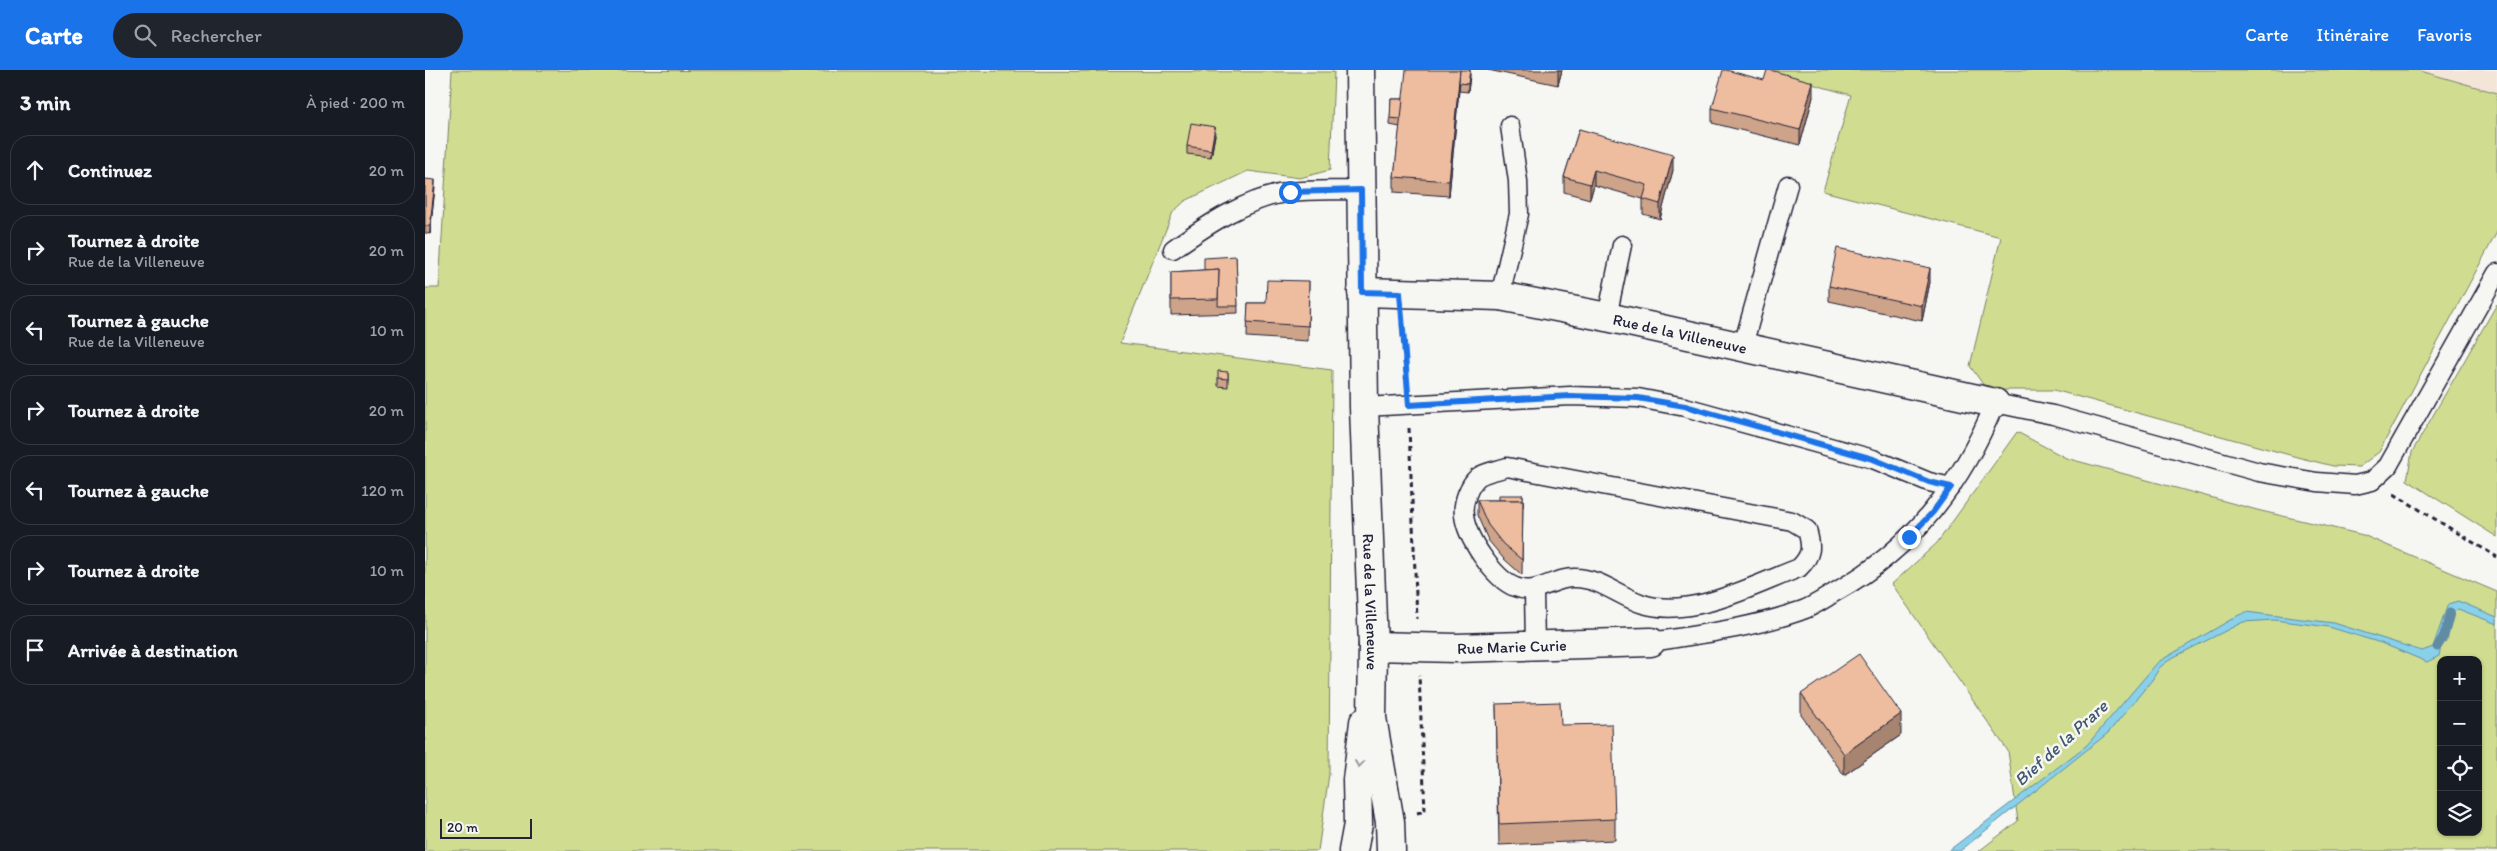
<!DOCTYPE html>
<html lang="fr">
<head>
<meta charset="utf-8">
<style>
  :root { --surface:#171b24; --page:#20242c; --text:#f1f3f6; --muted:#9ea1a6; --line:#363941; --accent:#1a73e8 }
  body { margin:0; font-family:Itim,sans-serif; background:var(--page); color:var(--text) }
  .controls { position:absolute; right:15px; bottom:15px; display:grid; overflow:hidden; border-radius:10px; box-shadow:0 1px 4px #0004 }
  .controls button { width:45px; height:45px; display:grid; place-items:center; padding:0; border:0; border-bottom:1px solid var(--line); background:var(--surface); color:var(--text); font:25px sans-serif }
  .scale { position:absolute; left:15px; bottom:12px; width:92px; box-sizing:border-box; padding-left:5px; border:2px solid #22223b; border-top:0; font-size:14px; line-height:18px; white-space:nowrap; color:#22223b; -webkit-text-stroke:4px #f6f6f2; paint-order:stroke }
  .stop { position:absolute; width:15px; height:15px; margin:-11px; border:4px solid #1a73e8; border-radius:50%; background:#fff }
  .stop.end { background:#1a73e8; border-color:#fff; box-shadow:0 1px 5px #0008 }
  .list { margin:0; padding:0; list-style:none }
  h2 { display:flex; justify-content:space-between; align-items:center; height:65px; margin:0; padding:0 20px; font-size:21px }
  h2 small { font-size:16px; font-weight:400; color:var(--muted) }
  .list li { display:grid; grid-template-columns:32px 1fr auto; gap:15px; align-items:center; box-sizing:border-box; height:70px; margin:0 10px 10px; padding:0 10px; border:1px solid var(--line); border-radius:20px }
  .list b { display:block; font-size:19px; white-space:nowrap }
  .list p { margin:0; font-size:16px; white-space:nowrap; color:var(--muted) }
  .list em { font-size:16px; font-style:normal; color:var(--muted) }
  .icon { flex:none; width:28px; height:28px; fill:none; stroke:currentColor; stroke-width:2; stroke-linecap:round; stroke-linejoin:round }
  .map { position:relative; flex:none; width:2072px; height:781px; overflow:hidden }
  header { display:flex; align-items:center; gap:30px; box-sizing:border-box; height:70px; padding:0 25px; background:var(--accent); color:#fff }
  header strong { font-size:24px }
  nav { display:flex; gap:28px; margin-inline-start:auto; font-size:18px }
  .search { width:350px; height:45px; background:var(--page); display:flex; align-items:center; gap:12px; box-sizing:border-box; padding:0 18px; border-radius:28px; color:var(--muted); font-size:19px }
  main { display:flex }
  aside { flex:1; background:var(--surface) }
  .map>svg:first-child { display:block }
  .built { fill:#f4e5d9 }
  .green { fill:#d0dd90; stroke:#798066; fill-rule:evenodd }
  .water { fill:#89d1ea; stroke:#608ba4 }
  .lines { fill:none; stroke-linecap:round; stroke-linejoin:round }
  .stream { stroke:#608ba4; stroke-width:9 }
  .lane-casing { stroke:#22223b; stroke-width:21 }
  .street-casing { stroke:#22223b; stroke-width:31 }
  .secondary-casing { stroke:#22223b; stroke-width:31 }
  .path { stroke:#22223b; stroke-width:3; stroke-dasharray:5 4; stroke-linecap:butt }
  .lane { stroke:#f6f6f2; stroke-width:18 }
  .street { stroke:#f6f6f2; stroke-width:28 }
  .secondary { stroke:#f6f6f2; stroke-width:28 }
  .wall { fill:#cda389; stroke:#22223b }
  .shaded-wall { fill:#a7846f; stroke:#22223b }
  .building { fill:#eebd9f; stroke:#22223b }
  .oneway { stroke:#9797a0 }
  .route { stroke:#1a73e8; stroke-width:6 }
  .labels { text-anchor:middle; stroke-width:5; stroke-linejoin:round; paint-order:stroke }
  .street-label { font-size:16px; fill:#22223b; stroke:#f6f6f2 }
  .water-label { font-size:18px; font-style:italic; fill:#415770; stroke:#f6f6f2 }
</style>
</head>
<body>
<header>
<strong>Carte</strong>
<div class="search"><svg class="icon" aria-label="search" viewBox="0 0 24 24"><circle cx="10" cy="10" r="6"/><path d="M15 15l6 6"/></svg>Rechercher</div>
<nav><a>Carte</a><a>Itinéraire</a><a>Favoris</a></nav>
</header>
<main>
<aside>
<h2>3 min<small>À pied · 200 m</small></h2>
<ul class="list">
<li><svg class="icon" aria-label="ahead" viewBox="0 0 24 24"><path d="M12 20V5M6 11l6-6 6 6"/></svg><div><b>Continuez</b></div><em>20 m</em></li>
<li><svg class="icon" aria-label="right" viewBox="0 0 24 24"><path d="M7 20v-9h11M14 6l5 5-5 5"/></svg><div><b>Tournez à droite</b><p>Rue de la Villeneuve</p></div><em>20 m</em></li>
<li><svg class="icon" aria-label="left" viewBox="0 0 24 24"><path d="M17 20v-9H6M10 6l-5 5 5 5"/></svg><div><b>Tournez à gauche</b><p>Rue de la Villeneuve</p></div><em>10 m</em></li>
<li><svg class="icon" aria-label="right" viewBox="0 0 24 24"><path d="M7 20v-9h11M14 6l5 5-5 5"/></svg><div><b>Tournez à droite</b></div><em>20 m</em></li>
<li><svg class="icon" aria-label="left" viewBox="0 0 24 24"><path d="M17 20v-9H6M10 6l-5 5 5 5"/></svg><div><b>Tournez à gauche</b></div><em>120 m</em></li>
<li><svg class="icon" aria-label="right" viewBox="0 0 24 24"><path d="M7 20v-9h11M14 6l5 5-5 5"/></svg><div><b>Tournez à droite</b></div><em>10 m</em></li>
<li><svg class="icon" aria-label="arrive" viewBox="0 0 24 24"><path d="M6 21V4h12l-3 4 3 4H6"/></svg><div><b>Arrivée à destination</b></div></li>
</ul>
</aside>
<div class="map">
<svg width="2072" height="781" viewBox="0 0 2072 781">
  <rect width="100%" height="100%" fill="#f6f6f2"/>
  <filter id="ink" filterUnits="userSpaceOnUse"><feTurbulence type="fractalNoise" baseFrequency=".02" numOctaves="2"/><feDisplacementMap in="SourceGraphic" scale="10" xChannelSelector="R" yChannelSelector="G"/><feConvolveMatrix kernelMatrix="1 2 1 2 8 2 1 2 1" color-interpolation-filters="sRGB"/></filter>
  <g filter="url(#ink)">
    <path class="built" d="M1992,0H2072V23Z"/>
    <g class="green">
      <path d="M27,0L909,2L905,100L875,108L823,101L760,131L748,142L695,273L907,300L904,704L893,781H0V218H14Z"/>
      <path d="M1349,0H1992L2072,23V162L1954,382L1934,397L1908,396L1872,387L1629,320H1562L1545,296L1576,167L1398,121L1426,25L1348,3Z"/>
      <path d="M2072,234V467L1982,410L1987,382Z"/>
      <path d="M1592,362L1641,388L1832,440L1938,465L2072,522V781H1554L1593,751L1583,681L1467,514L1512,473ZM2016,590H2053V762H2016Z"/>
    </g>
    <path class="water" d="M2033,531L2072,547V554L2033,539C2018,548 2018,570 2014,586L2002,592L1956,573L1904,557L1849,550L1818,552L1747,588L1735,597L1727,610L1683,663L1535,781H1523L1662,675L1733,592L1812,546L1821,542L1909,553L1997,581L2008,577L2023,534Z"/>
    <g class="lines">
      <path class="stream" d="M2012,577L2019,566L2025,543"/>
      <defs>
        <g id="lane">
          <path d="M748,179C782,155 823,127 866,122C889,119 913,121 936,120"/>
          <path d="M1075,226L1094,144L1093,111L1085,56"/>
          <path d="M1182,247L1197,175"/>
          <path d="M1317,279L1363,115"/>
          <path d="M939,337L1145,326L1213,328L1260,337L1448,389L1504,412L1526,417"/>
          <path d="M1082,397L1367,451L1382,460C1387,477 1387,485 1374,498C1329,515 1267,549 1218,534C1195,527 1174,507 1148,508C1127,508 1111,526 1090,517C1069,509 1041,467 1039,445C1037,433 1044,415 1053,407C1060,402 1074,400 1082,397Z"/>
          <path d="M1109,521L1110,576"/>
          <path d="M1226,572C1277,564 1326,558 1375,541C1388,537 1400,528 1412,521C1488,478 1537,414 1570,333L1628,345L1834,402L1892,412L1930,415L1947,411L1963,396L2072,203"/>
        </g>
        <g id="street">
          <path id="s1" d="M937,222L1075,226L1182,247L1570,333"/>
          <path id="s2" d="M948,576L1031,578L1226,572"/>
        </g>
        <g id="secondary">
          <path id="s3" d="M935,0L939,337L948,576L947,648L965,752L966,781"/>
          <path d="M928,781L933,754L932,710L939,652"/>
        </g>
      </defs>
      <use href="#lane" class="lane-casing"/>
      <use href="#street" class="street-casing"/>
      <use href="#secondary" class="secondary-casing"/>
      <g class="path">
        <path d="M977,253L981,309"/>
        <path d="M984,358L992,549"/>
        <path d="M1969,424L2072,487"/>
        <path d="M992,743L1000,741L994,605"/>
      </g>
      <use href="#lane" class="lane"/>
      <use href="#street" class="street"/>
      <use href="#secondary" class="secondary"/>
    </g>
    <g class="wall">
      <path d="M1063,0H1137L1133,15Z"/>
      <path d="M1045,5L1043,22L1034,21V18L1024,126L969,122V107L975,57L965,55L966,29H978Z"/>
      <path d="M1339,10L1388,27L1375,75L1287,53V38Z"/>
      <path d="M1154,59L1248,100L1235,149L1218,144V129L1169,115L1165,129L1139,122V107Z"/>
      <path d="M790,65L786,87L762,84V76Z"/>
      <path d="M0,109L10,117L5,164L0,163Z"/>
      <path d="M811,186L813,243L746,245V202L779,200Z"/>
      <path d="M884,211L883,271L822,267L823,233H841Z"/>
      <path d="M1505,212L1497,251L1404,231V216Z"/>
      <path d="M803,302V317L793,316V308Z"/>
      <path d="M1098,425L1097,505L1078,488L1063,470L1052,445V430H1074Z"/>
      <path d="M1376,624L1476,665L1419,705L1376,645Z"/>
      <path d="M1071,634L1136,655L1190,749V770L1074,775Z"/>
    </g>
    <g class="shaded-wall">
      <path d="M1035,0H1036L1024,126V111Z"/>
      <path d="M1045,0V5L1043,22V14Z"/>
      <path d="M1133,0H1137L1133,15Z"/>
      <path d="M1388,12V27L1375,75V60Z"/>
      <path d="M790,57V65L786,87V80Z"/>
      <path d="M1248,85V100L1235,149V134Z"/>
      <path d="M1169,100V115L1165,129V114Z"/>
      <path d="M10,110V117L5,164V156Z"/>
      <path d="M1505,198V212L1497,251V236Z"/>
      <path d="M1476,644V665L1419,705V684Z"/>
    </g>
    <g class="building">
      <path d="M981,0H1035L1024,111L969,107Z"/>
      <path d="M1035,0H1045L1043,14L1034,13Z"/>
      <path d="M1298,0H1301L1339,10L1342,0H1345L1388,12L1375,60L1287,38Z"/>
      <path d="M966,29H978L976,49L965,48Z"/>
      <path d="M766,53L790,57L786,80L762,76Z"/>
      <path d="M1154,59L1248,85L1235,134L1218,129L1222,115L1169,100L1165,114L1139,107Z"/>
      <path d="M0,109L10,110L5,156H0Z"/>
      <path d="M1412,178L1505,198L1497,236L1404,216Z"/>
      <path d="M811,186L813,236H793L794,199L779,200V188Z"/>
      <path d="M794,199L793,229L746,230V202Z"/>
      <path d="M842,210L884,211L883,256L822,252L823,233H841Z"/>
      <path d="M793,301L803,302V309L793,308Z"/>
      <path d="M1074,425H1098V437V430H1074Z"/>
      <path d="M1052,430H1098L1097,490L1078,474L1063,455Z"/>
      <path d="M1434,584L1476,644L1419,684L1376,624Z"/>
      <path d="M1135,632L1136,655L1187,654L1190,749L1074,754L1071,634Z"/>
    </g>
    <defs><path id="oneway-chevron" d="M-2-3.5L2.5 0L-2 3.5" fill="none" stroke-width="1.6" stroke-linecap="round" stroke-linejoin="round" transform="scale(1.25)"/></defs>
    <use class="oneway" href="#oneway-chevron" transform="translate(934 694) rotate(97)"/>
  </g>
  <g class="lines" filter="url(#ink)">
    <path class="route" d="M865,122L936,120L937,222L975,223L984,335L1145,326L1213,328L1260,336L1448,389L1504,412L1526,417L1508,442L1484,467"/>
  </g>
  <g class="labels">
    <g class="street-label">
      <text dy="6" stroke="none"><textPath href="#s1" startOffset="322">Rue de la Villeneuve</textPath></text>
      <text dy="6" stroke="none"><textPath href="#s3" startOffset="532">Rue de la Villeneuve</textPath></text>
      <text dy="6" stroke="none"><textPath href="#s2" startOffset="139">Rue Marie Curie</textPath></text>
    </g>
    <g class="water-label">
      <text transform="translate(1636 673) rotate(-42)" y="6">Bief de la Prare</text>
    </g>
  </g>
</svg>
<div class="controls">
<button>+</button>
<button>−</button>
<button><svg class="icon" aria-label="locate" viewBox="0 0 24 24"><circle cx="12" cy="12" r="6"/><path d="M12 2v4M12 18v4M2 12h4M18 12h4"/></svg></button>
<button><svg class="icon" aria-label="layers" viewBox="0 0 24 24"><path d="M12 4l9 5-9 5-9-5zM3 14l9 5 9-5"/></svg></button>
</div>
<div class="scale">20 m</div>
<div class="stop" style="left:865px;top:122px"></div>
<div class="stop end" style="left:1484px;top:467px"></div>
</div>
</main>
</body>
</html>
